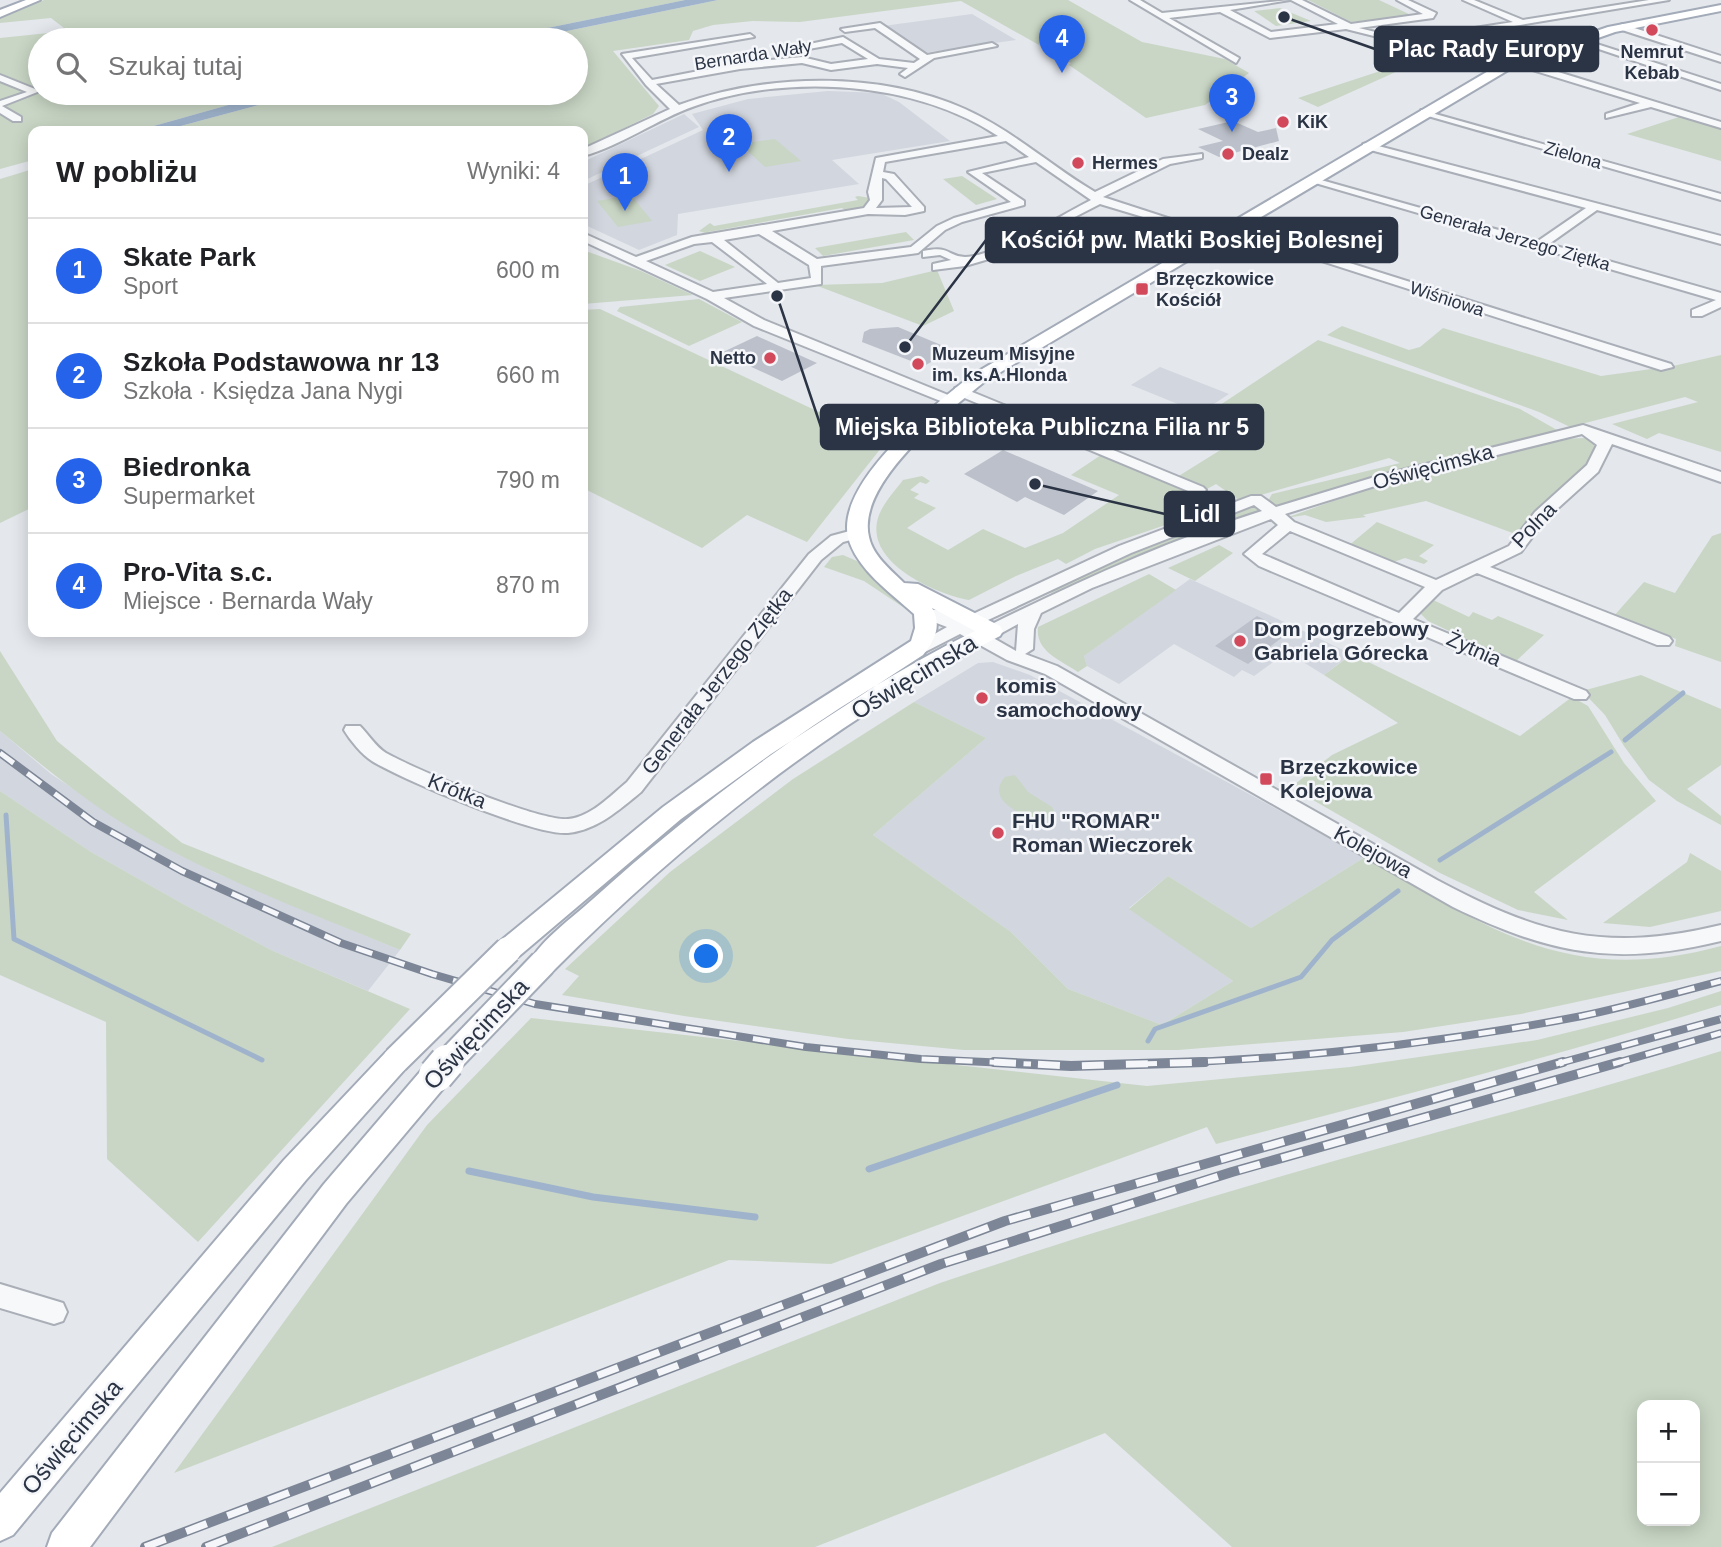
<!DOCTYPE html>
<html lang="pl">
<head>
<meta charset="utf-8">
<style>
  :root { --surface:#fff; --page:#f6f6f6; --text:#202124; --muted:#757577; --line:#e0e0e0; --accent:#2563eb }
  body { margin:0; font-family:Helvetica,sans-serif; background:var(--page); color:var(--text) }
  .controls { position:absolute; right:21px; bottom:21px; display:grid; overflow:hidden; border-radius:14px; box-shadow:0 4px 18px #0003 }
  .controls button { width:63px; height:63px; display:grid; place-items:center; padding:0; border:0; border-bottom:2px solid var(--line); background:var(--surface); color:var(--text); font:35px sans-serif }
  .you { position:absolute; left:707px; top:957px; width:24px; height:24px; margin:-18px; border:5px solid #fff; border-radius:50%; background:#1a73e8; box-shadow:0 0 0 10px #1a73e833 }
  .badge { display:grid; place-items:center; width:46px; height:46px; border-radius:50%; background:var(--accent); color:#fff; font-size:23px; font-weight:700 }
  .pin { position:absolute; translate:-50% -58px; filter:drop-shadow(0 2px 4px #0008) }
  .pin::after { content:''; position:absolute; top:37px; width:24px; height:21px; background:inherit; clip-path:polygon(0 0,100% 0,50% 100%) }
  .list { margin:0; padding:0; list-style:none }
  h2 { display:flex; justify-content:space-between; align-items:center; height:91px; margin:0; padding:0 28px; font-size:30px }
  h2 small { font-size:23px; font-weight:400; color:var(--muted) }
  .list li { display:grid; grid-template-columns:46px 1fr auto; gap:21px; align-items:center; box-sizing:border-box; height:105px; padding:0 28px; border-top:2px solid var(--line) }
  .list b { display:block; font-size:26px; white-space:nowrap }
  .list p { margin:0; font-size:23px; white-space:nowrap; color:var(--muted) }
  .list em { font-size:23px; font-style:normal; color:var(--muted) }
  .icon { flex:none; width:38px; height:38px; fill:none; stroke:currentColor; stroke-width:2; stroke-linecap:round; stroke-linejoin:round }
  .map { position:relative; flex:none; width:1721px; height:1547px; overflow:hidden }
  .search { position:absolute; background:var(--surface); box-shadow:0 4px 18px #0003; left:28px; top:28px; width:560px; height:77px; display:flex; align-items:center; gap:18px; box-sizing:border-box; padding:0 24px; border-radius:38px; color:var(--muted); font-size:26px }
  .panel { position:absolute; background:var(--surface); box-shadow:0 4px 18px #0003; left:28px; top:126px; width:560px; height:511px; border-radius:14px }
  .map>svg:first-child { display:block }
  .built { fill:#d2d6de }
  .green { fill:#c9d6c5; fill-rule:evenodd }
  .water { fill:#9fb4cc }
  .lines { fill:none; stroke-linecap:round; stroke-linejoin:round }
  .stream-far1 { stroke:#9fb4cc; stroke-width:5 }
  .stream { stroke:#9fb4cc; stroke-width:7 }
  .building { fill:#bbc0ca }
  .minor-casing { stroke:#a9aeb7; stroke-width:4 }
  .major-casing { stroke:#a3abb8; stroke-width:4 }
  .minor { fill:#f7f8fa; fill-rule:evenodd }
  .major { fill:#fff; fill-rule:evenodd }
  .rail-far1-casing { stroke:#7d8696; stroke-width:8 }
  .rail-casing { stroke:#7d8696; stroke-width:10 }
  .rail-far1 { stroke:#f4f6f9; stroke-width:5; stroke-dasharray:17; stroke-linecap:butt }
  .rail { stroke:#f4f6f9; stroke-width:7; stroke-dasharray:22; stroke-linecap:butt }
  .major-bridge-far1-casing { stroke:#a3abb8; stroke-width:30; stroke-linecap:butt }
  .major-bridge-casing { stroke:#a3abb8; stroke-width:38; stroke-linecap:butt }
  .major-bridge-far1 { stroke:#fff; stroke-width:26 }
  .major-bridge { stroke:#fff; stroke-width:34 }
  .poi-dot { fill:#d1495b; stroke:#f4f6f9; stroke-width:2.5 }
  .labels { text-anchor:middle; stroke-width:5; stroke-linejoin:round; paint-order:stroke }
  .far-poi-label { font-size:18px; font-weight:bold; fill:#2b3445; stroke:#f4f6f9; text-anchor:start }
  .far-street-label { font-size:18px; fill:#2b3445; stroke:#f4f6f9 }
  .street-label { font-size:21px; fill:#2b3445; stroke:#f4f6f9 }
  .poi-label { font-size:21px; font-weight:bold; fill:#2b3445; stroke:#f4f6f9; text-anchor:start }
  .near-street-label { font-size:24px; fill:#2b3445; stroke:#f4f6f9 }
  .leader { fill:none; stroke:#2b3445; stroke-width:2.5 }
  .callout-dot { fill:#2b3445; stroke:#f4f6f9; stroke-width:2.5 }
  .callout { fill:#2b3445; stroke:#2b3445; stroke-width:2.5 }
  .callout-label { font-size:23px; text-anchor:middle; font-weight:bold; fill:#fff }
</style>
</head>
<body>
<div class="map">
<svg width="1721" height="1547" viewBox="0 0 1721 1547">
  <rect width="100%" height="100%" fill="#e4e7ec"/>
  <g class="built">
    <path d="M972,14L1016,40L923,53L883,26Z"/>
    <path d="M828,91L880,93L899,102L950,141L832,160L859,184L678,214L677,235L639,250L583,224V186L703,130L692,114L748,99Z"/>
    <path d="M684,114L699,127L583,181V162Z"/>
    <path d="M1160,367L1229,394L1200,413L1131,385Z"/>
    <path d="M1190,579L1291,625L1351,654L1324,675L1287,652L1254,676L1242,670L1234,677L1174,644L1119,684L1087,666L1084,656Z"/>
    <path d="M993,662L1030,675L1365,857L1251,928L1168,876L1129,908L1233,981L1162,1025L1068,989L1011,932L873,835L986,738L914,702L978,663Z"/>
    <path d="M0,731L51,774L138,832L214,872L400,950L368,991L273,951L183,904L91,852L0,791Z"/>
  </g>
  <g class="green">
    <path d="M44,0H685L488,40H40V93H271L136,131H33V160L0,169V38L58,32L64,28L51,18L0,23V17Z"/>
    <path d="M718,0H1068L1142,42L1225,59L1249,73L1205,105L1146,118L1069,65L1071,63L961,1L800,22L753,21L713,25L693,31L689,40L613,51L659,106L653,114L583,148V131H162L303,93H576V40H523Z"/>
    <path d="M1308,0H1379L1411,15L1351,22Z"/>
    <path d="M1280,8L1311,21L1276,26L1254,11Z"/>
    <path d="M1411,46L1440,52L1318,107L1298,98L1429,55L1404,49Z"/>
    <path d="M1685,115L1721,127V161L1627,134Z"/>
    <path d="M775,139L801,161L765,167L740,144Z"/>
    <path d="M33,169V507L0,523V179Z"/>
    <path d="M962,176L997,199L976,205L943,179Z"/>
    <path d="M631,195L652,221L618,227L597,201Z"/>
    <path d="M858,196L870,198L869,205L846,211L842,208L708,232L711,235L699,231L710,223L714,226L858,200L855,197Z"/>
    <path d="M906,232L914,240L823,256L815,248Z"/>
    <path d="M583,250L641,271L693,295L583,304Z"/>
    <path d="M700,251L735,267L700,281L665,265Z"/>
    <path d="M937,270L954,311L923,326L815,285L882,283Z"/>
    <path d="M699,299L742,322L689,346L617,311L620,307Z"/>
    <path d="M600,309L885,443L807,542L747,515L702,548L583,488V310Z"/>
    <path d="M1342,326L1409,350L1420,347L1443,328L1601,376L1673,366L1721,355V452L1659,433L1647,439L1612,424L1698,402L1685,397L1570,427L1539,412L1327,335Z"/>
    <path d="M1318,340L1520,409L1557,430L1274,506L1268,501L1272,494L1400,463L1389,458L1240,501L1216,484L1207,489L1177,477L1243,436L1199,419Z"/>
    <path d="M1585,438L1593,441L1597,447L1587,467L1524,523L1518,535L1426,501L1363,515L1366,517L1326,522L1305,515L1286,518L1377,485L1554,439Z"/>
    <path d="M1104,453L1227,504L1095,549L1066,564L1058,559L1016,576L969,600C937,594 869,565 877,522C880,506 894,492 903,480L922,476L930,481L926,484L920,482L910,490L919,494L914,498L936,508L907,528L948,550L983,529L1025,548L1063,533L1119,495L1071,475Z"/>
    <path d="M1253,507L1260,510L1152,549L1052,593L1048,591L1113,559Z"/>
    <path d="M1377,522L1434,545L1419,556L1428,561L1424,564L1405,558L1388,564L1347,547Z"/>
    <path d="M1721,533V662L1675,646L1676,639L1613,617L1644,582L1675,593L1712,536Z"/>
    <path d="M1219,545L1233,553L1195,581L1168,568Z"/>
    <path d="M843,555L857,561L876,583L909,611L864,581L824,567L832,557Z"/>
    <path d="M1149,574L1176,590L1084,656L1087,666L1078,672C1060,660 1035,651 1038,627Z"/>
    <path d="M1431,599L1469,617L1473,612L1492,620L1498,616L1544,635L1515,662L1428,621L1419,612Z"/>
    <path d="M0,651L57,741L182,843L411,934L400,950C312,913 220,880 137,832C88,803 44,767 0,731Z"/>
    <path d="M1352,654L1520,736L1572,697L1588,706L1624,763L1656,801L1534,892L1568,920L1518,910L1440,873L1299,792L1295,784L1332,755L1398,723L1324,675Z"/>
    <path d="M1641,675L1721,709V765L1687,789L1721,816V825L1677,801L1649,780L1624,746L1605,715L1582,691Z"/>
    <path d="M914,702L986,738L873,835L1011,932L1068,989L1162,1025L1233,981L1129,909L1168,876L1251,928L1365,857C1491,930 1569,987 1721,946V971L1521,1014L1403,1032L1178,1050H964L848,1039L684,1016L562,995L579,976L565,969L670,872L793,779Z"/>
    <path d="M1015,775L1028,792L1052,807L1054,812L1048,819L1033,821C1017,811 986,799 1005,777Z"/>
    <path d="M0,791L91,852L183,904L273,951L410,1009L198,1242L107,1159L106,1022L0,975Z"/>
    <path d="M1690,853L1721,871V911L1650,927L1603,923L1687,862Z"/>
    <path d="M1721,991V1005C1554,1057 1385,1100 1216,1144L1207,1127L831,1264L729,1260L174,1473L427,1125L531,1018L1147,1086L1350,1067L1537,1040L1668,1008Z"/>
    <path d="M1721,1051V1547H1232L1105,1433L815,1547H272L940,1283C1070,1239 1202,1199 1334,1161C1463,1124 1593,1092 1721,1051ZM1642,1405H1695V1521H1642Z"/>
  </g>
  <g class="water">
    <path d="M685,0H718L523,40H488Z"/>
    <path d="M271,93H303L162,131H136Z"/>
  </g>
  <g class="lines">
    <g class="stream-far1">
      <path d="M1625,740L1683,693"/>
      <path d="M6,815L14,939L262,1060"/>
      <path d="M1440,860L1611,752"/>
      <path d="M1148,1041L1155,1029L1301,977L1332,940L1398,891"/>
    </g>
    <g class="stream">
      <path d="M869,1169L1117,1085"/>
      <path d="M469,1171L593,1197L755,1217"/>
    </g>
  </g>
  <g class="building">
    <path d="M1233,121L1258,132L1276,128L1279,141L1219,157L1198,147L1223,141L1198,129Z"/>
    <path d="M898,327L953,350L924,366L862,342L864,332L870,329Z"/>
    <path d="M757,336L817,363L782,381L721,353Z"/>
    <path d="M1003,450L1098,491L1064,515L1025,497L1017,502L964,474Z"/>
    <path d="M1257,616L1289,632L1248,664L1215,646Z"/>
  </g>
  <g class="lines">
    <defs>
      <g id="minor">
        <path d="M1130,0H1140L1162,13L1290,0L1230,10L1271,32L1338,24L1291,0H1302L1351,24L1423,14L1397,0H1408L1436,13L1433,18L1359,28L1404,39L1513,22L1463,0H1474L1523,20L1649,0H1669L1418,42L1509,64L1506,69L1346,29L1270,38L1220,12L1169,18L1239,58L1236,63Z"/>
        <path d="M880,23L927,55L992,43L997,46L934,58L905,77L900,74L908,68L877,64L831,70L802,63L740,69L656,84L679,105C766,73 880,71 965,109C1012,130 1051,166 1095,192L1163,159L1202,154V158L1170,164L1103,197L1223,236L1213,238L1100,204L999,256L965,266L933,270V264L951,260L940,255L923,257V251C951,245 946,256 965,257C993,257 1064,214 1091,200L1036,162L982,173L1024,201V205L962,222L945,230L918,253L821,266V284L724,298L764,320L953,397V403L948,404L754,326L707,299L583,241V233L636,257L692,237L864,208L870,200L868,192L876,158L998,136C915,81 788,73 695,106C657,119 621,146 583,156V149L670,109L646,85L622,54L750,34L754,37L632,58L652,80L740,63L802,57L831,64L868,59L842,43L781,54L776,51L843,37L879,59L914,63L920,59L875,28L845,32L841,29ZM1006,141L1029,157L968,172L1011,202L954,218L937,226L911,247L817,259L772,231L868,214L905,215L924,211V207L894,174L883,172L885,162ZM882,178L886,179L912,207L876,208L882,200ZM759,234L809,265L811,278L778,283L724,240ZM712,242L766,283L767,284L713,292L646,261L694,244Z"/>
        <path d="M1622,24L1721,56V62L1619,29Z"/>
        <path d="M1575,37L1721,84V90L1575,41Z"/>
        <path d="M1516,59L1721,122V128L1651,107L1606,118V114L1640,103L1513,64Z"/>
        <path d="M0,75L40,91L2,106L21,117V121H13L0,113V101L27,92L0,81Z"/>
        <path d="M1421,110L1721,194V200L1421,114Z"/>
        <path d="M1367,143L1721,236V244L1597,210L1549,244L1721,293V307L1702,316H1692V310L1716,300L1305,180L1314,178L1538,241L1586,208L1363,148V144Z"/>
        <path d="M1229,225L1671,364L1673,367L1661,370L1225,230V226Z"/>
        <path d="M960,387L1203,487L1206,490L1203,493H1193L955,394V388Z"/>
        <path d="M1583,425L1721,472V482L1612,444L1598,472L1546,519L1521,552L1490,567L1669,637L1672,641L1669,645H1657L1477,573L1442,590L1413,619L1586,691L1589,695L1586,699H1574L1259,566L1244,554L1278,525L1271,519L1092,588L1041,613L1034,629L1033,649L1025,654L1057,666L1437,880C1540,935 1605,953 1721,925V941C1615,967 1550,954 1453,907L1045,674L1007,660L960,634L921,654H909L906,650L947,627L918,616L916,612L918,608L944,611L960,620L1119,546L1251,496H1261L1276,507L1378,476ZM1582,434L1597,445L1587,465L1535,512L1509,546L1436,580L1294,522L1285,514L1388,482ZM1254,505L1262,511C1166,541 1075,583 986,627L985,634L973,627L1131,553ZM1290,531L1425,587L1399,613L1262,554ZM1018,624L1016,651L988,635H998Z"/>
        <path d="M857,529L863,531V537L843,542L821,560L641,792C619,810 597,830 568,833C535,836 403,780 372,761C362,755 350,740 344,730L346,726H360C368,734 376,747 386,753C415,769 539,822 568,819C591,817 610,796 627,782L809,554L831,536Z"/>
        <path d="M0,1284L63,1303L67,1312L63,1321L54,1324L0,1308Z"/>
      </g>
      <g id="major">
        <path d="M26,0H40L0,17V10Z"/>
        <path d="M1721,5V11L1615,32L1510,69L984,382C948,412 856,483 869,537C873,556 891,570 904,583L918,584L1000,626L1003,631L1000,636C834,720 684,840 553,971L543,974L533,971L529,963C542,939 572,918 593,899C705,798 839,698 975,631L932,608C942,625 935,640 923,655L771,754L681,819L518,957L508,960L498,957L494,950L498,943L663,807L753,742L911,641L915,628L914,614C891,593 856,569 848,537C836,482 934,405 972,375L1502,63L1608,27Z"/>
        <path d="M396,1048L406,1052L411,1060L406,1068L306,1180L13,1535L0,1541V1493L284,1160L386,1052Z"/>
        <path d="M436,1063L447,1066L451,1075L447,1084L346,1204L90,1547H47L52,1533L324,1184L425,1066Z"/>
      </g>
    </defs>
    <use href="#minor" class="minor-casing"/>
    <use href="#major" class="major-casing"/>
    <use href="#minor" class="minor"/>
    <use href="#major" class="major"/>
    <defs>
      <g id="rail-far1">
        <path d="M0,753L93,822L182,871L341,943L432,974L535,1004L806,1047L921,1059L1031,1064"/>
        <path d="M1140,1064C1289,1060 1436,1044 1582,1016C1629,1006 1675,993 1721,981"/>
        <path d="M1556,1064L1721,1019"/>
        <path d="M1613,1064L1721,1033"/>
      </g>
      <g id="rail">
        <path d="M994,1062L1071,1066L1205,1062"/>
        <path d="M145,1547L1005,1221L1563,1062"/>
        <path d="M206,1547L941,1264L1232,1172L1620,1062"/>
      </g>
    </defs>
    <use href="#rail-far1" class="rail-far1-casing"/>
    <use href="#rail" class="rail-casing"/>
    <use href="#rail-far1" class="rail-far1"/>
    <use href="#rail" class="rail"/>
    <defs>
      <g id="major-bridge-far1">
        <path d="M396,1060L508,950"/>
        <path d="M446,1064L543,963"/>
      </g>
      <path id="major-bridge" d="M436,1075L447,1062"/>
    </defs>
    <use href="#major-bridge-far1" class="major-bridge-far1-casing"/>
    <use href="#major-bridge" class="major-bridge-casing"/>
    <use href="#major-bridge-far1" class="major-bridge-far1"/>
    <use href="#major-bridge" class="major-bridge"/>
  </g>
  <g class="poi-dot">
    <circle cx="1652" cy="30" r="7"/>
    <circle cx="1283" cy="122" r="7"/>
    <circle cx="1228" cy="154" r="7"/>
    <circle cx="1078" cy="163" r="7"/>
    <rect x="1135" y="282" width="14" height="14" rx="3.5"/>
    <circle cx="770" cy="358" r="7"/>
    <circle cx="918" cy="364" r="7"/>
    <circle cx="1240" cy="641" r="7"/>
    <circle cx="982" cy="698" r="7"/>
    <rect x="1259" y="772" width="14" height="14" rx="3.5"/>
    <circle cx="998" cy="833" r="7"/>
  </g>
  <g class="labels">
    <g class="far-poi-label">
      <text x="1652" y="58" text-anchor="middle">Nemrut<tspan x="1652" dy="21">Kebab</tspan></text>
      <text x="1297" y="128">KiK</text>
      <text x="1242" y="160">Dealz</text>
      <text x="1092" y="169">Hermes</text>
      <text x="1156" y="285">Brzęczkowice<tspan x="1156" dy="21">Kościół</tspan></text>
      <text x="932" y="360">Muzeum Misyjne<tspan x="932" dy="21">im. ks.A.Hlonda</tspan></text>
      <text x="756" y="364" text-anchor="end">Netto</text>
    </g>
    <g class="far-street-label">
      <text transform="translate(753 55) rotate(-9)" y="6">Bernarda Wały</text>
      <text transform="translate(1573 155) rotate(16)" y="6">Zielona</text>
      <text transform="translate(1515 238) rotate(16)" y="6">Generała Jerzego Ziętka</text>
      <text transform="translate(1447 299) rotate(18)" y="6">Wiśniowa</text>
    </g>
    <g class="street-label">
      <text transform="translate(1433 467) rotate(-15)" y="7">Oświęcimska</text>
      <text transform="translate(1534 525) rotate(-46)" y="7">Polna</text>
      <text transform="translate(1474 649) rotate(24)" y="7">Żytnia</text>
      <text transform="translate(717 681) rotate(-52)" y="7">Generała Jerzego Ziętka</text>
      <text transform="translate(457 791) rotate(22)" y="7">Krótka</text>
      <text transform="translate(1373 852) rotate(29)" y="7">Kolejowa</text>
    </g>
    <g class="poi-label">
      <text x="1254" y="636">Dom pogrzebowy<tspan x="1254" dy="24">Gabriela Górecka</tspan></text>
      <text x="996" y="693">komis<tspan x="996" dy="24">samochodowy</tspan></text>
      <text x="1280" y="774">Brzęczkowice<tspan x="1280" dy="24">Kolejowa</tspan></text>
      <text x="1012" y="828">FHU "ROMAR"<tspan x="1012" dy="24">Roman Wieczorek</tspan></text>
    </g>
    <g class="near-street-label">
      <text transform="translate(914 677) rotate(-31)" y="8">Oświęcimska</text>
      <text transform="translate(476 1034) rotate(-47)" y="8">Oświęcimska</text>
      <text transform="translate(72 1437) rotate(-50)" y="8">Oświęcimska</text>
    </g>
  </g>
  <path class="leader" d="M1284 17L1375 49M905 347L986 240M777 296L821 427M1035 484L1165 514"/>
  <g class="callout-dot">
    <circle cx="1284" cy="17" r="7"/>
    <circle cx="905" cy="347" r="7"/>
    <circle cx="777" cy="296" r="7"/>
    <circle cx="1035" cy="484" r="7"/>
  </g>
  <g class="callout">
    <rect x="1375" y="27" width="223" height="44" rx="7"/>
    <rect x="986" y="218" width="411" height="44" rx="7"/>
    <rect x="821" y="405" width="442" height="44" rx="7"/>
    <rect x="1165" y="492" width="69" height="44" rx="7"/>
  </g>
  <g class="callout-label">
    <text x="1486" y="57">Plac Rady Europy</text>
    <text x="1192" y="248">Kościół pw. Matki Boskiej Bolesnej</text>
    <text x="1042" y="435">Miejska Biblioteka Publiczna Filia nr 5</text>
    <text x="1200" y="522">Lidl</text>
  </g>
</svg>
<div class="controls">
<button>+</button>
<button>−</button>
</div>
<div class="you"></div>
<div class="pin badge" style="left:625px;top:211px">1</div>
<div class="pin badge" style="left:729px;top:172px">2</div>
<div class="pin badge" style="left:1232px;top:132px">3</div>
<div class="pin badge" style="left:1062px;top:73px">4</div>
<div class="search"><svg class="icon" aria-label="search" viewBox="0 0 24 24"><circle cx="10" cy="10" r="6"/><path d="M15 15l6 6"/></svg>Szukaj tutaj</div>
<section class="panel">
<h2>W pobliżu<small>Wyniki: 4</small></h2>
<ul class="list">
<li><span class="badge">1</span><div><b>Skate Park</b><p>Sport</p></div><em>600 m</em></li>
<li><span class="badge">2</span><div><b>Szkoła Podstawowa nr 13</b><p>Szkoła · Księdza Jana Nygi</p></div><em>660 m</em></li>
<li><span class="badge">3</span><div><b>Biedronka</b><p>Supermarket</p></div><em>790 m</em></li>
<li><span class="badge">4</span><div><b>Pro-Vita s.c.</b><p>Miejsce · Bernarda Wały</p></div><em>870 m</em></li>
</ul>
</section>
</div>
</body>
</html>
